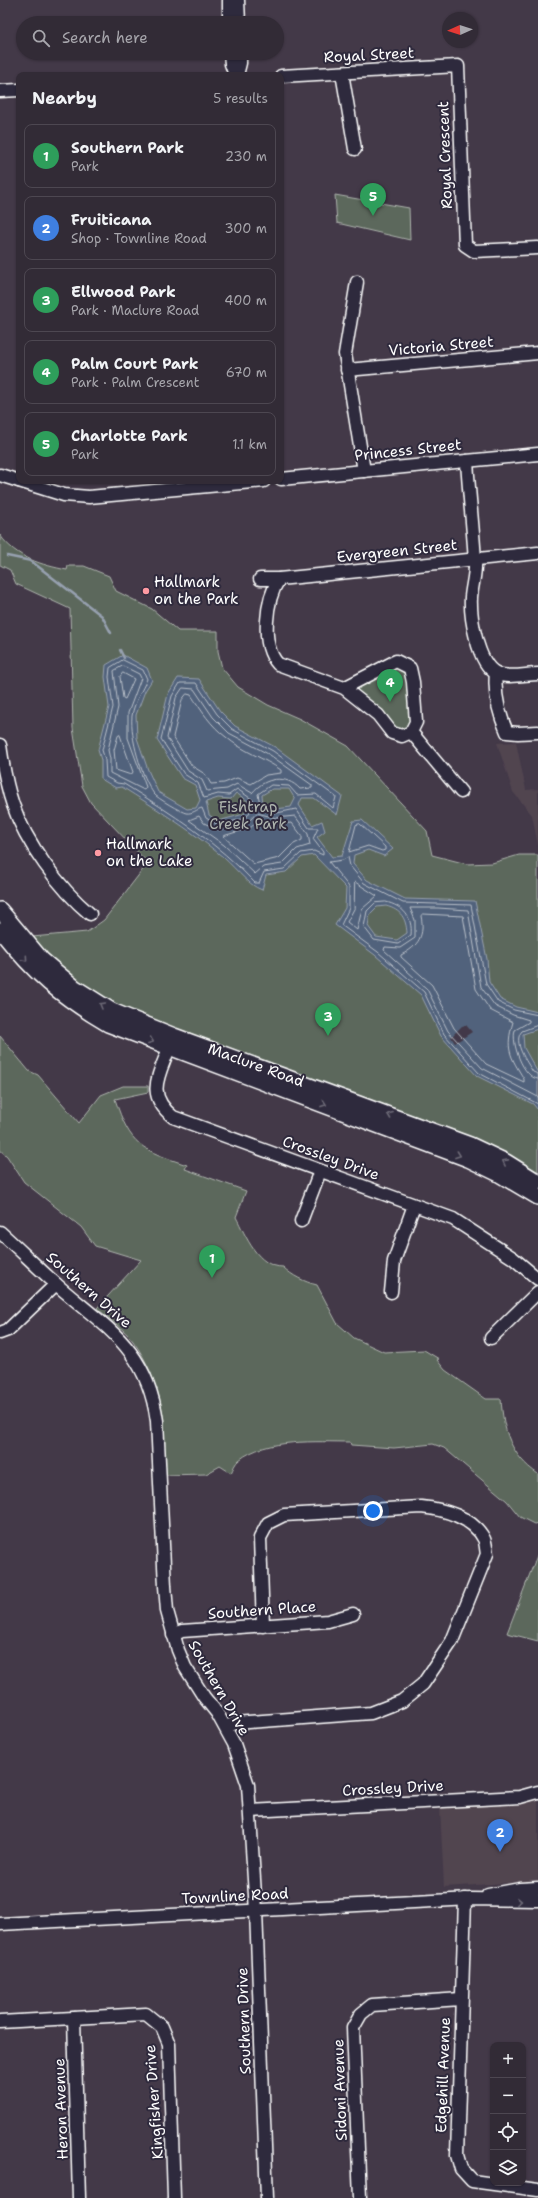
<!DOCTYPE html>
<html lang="en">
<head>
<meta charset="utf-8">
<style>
  :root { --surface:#322b36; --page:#3a333e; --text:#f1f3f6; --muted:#a8a7ad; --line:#4d4751; --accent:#ff9aa2 }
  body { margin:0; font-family:"Shantell Sans",sans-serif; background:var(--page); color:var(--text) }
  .controls { position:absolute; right:12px; bottom:12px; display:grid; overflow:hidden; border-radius:8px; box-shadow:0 1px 3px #0004 }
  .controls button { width:36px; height:36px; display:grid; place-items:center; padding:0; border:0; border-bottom:1px solid var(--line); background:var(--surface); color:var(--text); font:20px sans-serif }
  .compass { position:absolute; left:442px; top:12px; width:36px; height:36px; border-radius:50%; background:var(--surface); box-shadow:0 1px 3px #0004; rotate:267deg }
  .you { position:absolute; left:373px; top:1511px; width:14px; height:14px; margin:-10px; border:3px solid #fff; border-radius:50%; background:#1a73e8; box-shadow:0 0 0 6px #1a73e833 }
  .badge { display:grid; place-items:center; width:26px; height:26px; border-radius:50%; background:var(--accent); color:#fff; font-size:13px; font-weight:700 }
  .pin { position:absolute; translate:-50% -33px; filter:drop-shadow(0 1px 2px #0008) }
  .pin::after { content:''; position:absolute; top:21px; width:14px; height:12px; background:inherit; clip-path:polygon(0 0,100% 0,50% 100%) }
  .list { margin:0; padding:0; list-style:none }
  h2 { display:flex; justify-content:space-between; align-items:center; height:52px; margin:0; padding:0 16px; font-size:17px }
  h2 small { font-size:13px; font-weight:400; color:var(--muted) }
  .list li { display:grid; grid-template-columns:26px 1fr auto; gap:12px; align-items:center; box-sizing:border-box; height:64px; margin:0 8px 8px; padding:0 8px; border:1px solid var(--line); border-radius:8px }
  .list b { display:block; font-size:15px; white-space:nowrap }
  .list p { margin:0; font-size:13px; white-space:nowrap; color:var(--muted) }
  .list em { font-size:13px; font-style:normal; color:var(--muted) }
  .icon { flex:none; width:22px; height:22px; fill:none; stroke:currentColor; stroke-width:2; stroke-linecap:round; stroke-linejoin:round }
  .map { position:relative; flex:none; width:538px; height:2198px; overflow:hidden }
  .search { position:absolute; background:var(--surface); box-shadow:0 1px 3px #0004; left:16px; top:16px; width:268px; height:44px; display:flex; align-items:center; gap:10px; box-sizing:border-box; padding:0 14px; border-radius:22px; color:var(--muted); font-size:15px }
  .panel { position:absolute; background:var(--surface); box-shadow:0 1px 3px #0004; left:16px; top:72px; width:268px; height:412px; border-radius:8px }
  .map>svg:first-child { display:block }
  .built { fill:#514450 }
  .green { fill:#5c685c; stroke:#aeb4ae }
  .water { fill:#51627b; stroke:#97a1b0; fill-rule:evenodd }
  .pier { fill:#433948 }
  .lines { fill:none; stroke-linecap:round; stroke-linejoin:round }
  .shore { stroke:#b9c0ca; stroke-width:1 }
  .stream { stroke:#97a1b0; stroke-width:2.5 }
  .minor-casing { stroke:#fff; stroke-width:15 }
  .major-casing { stroke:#fff; stroke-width:18 }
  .minor { stroke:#2f2a3d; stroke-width:12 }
  .major { stroke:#2f2a3d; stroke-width:15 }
  .oneway { stroke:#6d6a77 }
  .poi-dot { fill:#ff9aa2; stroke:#2f2a3d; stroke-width:1.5 }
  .labels { text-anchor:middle; stroke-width:4; stroke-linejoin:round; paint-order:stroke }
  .street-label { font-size:15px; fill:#fff; stroke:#2f2a3d }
  .poi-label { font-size:15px; fill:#fff; stroke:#2f2a3d; text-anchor:start }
  .park-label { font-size:15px; fill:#aeb4ae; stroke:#2f2a3d }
</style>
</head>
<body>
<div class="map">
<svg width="538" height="2198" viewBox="0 0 538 2198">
  <rect width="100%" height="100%" fill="#433948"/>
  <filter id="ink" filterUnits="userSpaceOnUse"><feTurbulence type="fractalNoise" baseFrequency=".025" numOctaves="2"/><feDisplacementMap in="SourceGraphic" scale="8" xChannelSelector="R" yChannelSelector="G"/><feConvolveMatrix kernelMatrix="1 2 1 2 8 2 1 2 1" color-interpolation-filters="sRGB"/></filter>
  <g filter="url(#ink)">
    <g class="built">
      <path d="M516,742L526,790L538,789V846L532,815L513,792L497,743Z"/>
      <path d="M538,1799V1881L444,1887L440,1808L521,1804Z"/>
    </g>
    <g class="green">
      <path d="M335,195L409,208L410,240L337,223Z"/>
      <path d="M0,535C16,558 42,565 67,570L68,566H84L109,576L116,591L152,609L178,631H218V651L222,668L238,687L268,705L300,719L348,746L427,831L432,855L467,864L492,863L519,855H538V1173L489,1147L146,1019L98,996L60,968L32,937L87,932L104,920L148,863L91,803L82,786L73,728L70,609L16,584L10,570L0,565Z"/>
      <path d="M397,664L407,671C408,683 414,709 412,719C410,728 402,730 394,729L355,692V689Z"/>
      <path d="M0,1036L29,1071L38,1075L79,1123L101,1095L123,1086H148V1092L115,1099C130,1146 142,1150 187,1165L185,1169L246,1191L236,1217C246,1236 257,1267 283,1267C292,1276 305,1282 317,1285L337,1323L354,1338L384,1352L424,1350L439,1359L437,1360L445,1370L486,1399H501C503,1430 511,1456 538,1474V1523L534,1524L520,1517L507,1501L444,1448L433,1444L394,1448L351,1445L350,1442C317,1442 266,1438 239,1460C235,1463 233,1469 231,1473L220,1466L206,1474L165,1475C163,1425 164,1384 133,1341C124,1329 109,1319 97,1308L141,1260L95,1246L81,1227L24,1182L7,1156L0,1150Z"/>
      <path d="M538,1553V1641L507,1633Z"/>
    </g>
    <path class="water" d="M123,655L147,668L152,680L145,691L136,715L137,738L148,770L158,792L187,809L196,808L200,800L195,785L182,778L157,740L168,694L178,678L199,679L220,711L235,726L275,747L342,796L337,815L314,798H302L299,805L312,825L322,821L325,831L317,837L332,857L342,856L353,821L362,820L393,849L384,856L368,850L354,855L353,864L367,880L405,899L475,901L487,959L489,982L500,999L516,1007L538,1012V1029L523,1034L524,1048L538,1073V1110L533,1104L477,1076L441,1036L421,995L375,955L335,925L345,908L346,888L314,855L302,857L286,872L266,875L262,890C247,885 232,863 218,853C188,828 155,808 122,787L116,788L101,779V760L98,750L109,707L105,677L106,665ZM272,789H289L295,799L291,807L276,809L263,805L262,795ZM236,793L251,803L244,814L218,821L209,815L206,802L218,798L231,799ZM386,906C401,910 406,918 407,933L397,940L376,937L368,926L370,914L377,907Z"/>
    <path class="pier" d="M466,1025L472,1032L455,1043L451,1037L462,1026Z"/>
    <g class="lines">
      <g class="shore">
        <path d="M123,660L143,670L147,679C142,691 134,702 132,716C130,737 141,776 154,794C157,798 181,812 186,813C193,814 197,809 202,808L206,818L218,825L246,818L254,805L253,800L237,789L229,795L218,794L204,798L198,783L184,774L161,739L172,696L180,683H196L217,714L232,729L273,751L336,797L333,808L316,794L297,795L289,786L271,785L258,794L261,809L277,813L296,809L309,828H318L313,839L323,852V855L314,851L301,853L284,869L264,872L259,883H255C218,843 171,813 124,784L117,783L106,777L105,760L102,750L113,707L109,677L110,668Z"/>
        <path d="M123,666L139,674L141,678L128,713V738L146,787L144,790L110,773V759L108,750L118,707L114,671Z"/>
        <path d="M123,673L134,679L125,699L123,698L120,677Z"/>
        <path d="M183,688L194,689L213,717L229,733L270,755L312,785V788L300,789C286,774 265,777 252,793L237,784L227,789L207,791L202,780L188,771L167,738L176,698Z"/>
        <path d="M187,694L191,695C201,710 211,726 226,737C242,751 264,758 281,770V773L266,775L251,784L237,778L224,783L211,784L205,774L192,766L173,737L182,700Z"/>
        <path d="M120,735L133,772L131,775L116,770L114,750L118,736Z"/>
        <path d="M257,813L276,818L295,816L308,834L310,845L297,849L282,864L263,867L255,874L224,845L189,820L199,816L204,823L219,830L247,823Z"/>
        <path d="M259,820L275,824L292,823L302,836V840L292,845L279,858L254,864L223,836L250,828Z"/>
        <path d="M360,824L385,847V850L382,851L368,846L349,852L356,825Z"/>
        <path d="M355,882L377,896L362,909L357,930L347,922L354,909Z"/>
        <path d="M386,902C403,906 413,917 411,935L398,944L374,940L364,927L367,911L375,903Z"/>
        <path d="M423,914L463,916L476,989L490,1010L513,1022C505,1049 510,1056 524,1079V1082L486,1064L454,1028L432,985L401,957V955C419,946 425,935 421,916Z"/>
        <path d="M538,1015L514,1010L498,1002L486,984L471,905L403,903L364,883L350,866L348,857L343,860L329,862L349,887V908L341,925L378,952L424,992L444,1034L479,1073L538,1104"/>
        <path d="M538,1025L522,1031C512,1042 527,1062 533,1072L538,1074"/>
        <path d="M538,1079C523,1078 511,1043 515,1030L529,1022V1020L513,1015L495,1006L481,987L468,910L438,908H410L415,920V938L400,948L385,947L384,950L427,989L448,1031L482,1068L538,1097"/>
      </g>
      <g class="stream">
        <path d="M7,556L31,561L102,616L111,633"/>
        <path d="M120,650L124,658"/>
      </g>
      <defs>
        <g id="minor">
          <path d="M229,0V23"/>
          <path d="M238,0L239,23"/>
          <path d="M230,53L231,64L235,75"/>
          <path d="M342,73L355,149"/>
          <path d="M237,75L240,63V53"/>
          <path d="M281,76L458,66L465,245L474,251L538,248"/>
          <path d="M0,91L19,90"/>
          <path d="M357,282L345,354L364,471"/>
          <path d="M347,370L538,353"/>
          <path d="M467,461C469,494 473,527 475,561C476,573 472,585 471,597C470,616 477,663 496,673C506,679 526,674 538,674"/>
          <path d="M0,475L19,481"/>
          <path d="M281,479L538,454"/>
          <path d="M19,481L64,495L89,497L264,481"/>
          <path d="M260,579H279L538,553"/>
          <path d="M279,579C266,599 260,645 278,664L344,688L378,715L392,733L402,736L411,732L416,722L413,682L410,668L396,661L344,688"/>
          <path d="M496,673C494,692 499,714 507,732L518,733L538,732"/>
          <path d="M411,732L461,792"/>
          <path d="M0,745C3,766 6,785 13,805C26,843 59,888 90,914"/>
          <path d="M169,1048C159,1076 145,1094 173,1117L453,1219L513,1258L538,1279"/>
          <path d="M301,1221L320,1171"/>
          <path d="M0,1232C19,1249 37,1267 56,1284C106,1328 147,1348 157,1421L165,1586L167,1611L178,1650L185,1667L204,1697L217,1713L234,1744L248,1785L256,1911L267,2198"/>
          <path d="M391,1292L394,1261L414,1205"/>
          <path d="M0,1333L8,1330L56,1284"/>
          <path d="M491,1338L538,1292"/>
          <path d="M173,1635L182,1631L328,1621L353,1614"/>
          <path d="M226,1727L235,1723L371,1713L402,1701L423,1684L452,1641L487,1554C486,1550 486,1543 484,1539C473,1517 443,1509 421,1507L284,1515L268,1523L260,1538L263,1626"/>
          <path d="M250,1811L520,1797L538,1792"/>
          <path d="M488,1895L520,1889L538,1888"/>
          <path d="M465,1899L457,2155L461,2169L472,2181L538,2190"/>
          <path d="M0,1924L471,1899L538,1900"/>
          <path d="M74,2018L79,2198"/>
          <path d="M0,2022L146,2014L162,2027L169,2044L174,2198"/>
          <path d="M360,2198L353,2028L361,2014L372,2005L461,1999"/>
        </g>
        <g id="major">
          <path d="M0,910L42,960L74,987L112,1011L174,1036L470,1145L506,1162L538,1182"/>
          <path d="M0,930C34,973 60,996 108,1024L468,1159L499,1174L538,1197"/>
        </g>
      </defs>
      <use href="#minor" class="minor-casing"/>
      <use href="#major" class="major-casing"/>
      <use href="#minor" class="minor"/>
      <use href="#major" class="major"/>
    </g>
    <defs><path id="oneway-chevron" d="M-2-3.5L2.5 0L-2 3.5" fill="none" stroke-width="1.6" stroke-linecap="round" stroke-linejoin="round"/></defs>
    <g class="oneway">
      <use href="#oneway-chevron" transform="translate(25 959) rotate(49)"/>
      <use href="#oneway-chevron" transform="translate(102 1005) rotate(-150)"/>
      <use href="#oneway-chevron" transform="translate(151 1041) rotate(21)"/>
      <use href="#oneway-chevron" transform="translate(324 1104) rotate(20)"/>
      <use href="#oneway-chevron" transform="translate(390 1115) rotate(-159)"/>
      <use href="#oneway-chevron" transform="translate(458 1155) rotate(20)"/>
      <use href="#oneway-chevron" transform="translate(505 1162) rotate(-152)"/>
      <use href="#oneway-chevron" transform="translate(519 1901) rotate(1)"/>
    </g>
  </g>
  <g class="poi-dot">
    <circle cx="146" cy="591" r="4"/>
    <circle cx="98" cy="853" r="4"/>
  </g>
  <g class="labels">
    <g class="street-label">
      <text transform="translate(369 55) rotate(-3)" y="5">Royal Street</text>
      <text transform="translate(445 155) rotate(-92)" y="5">Royal Crescent</text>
      <text transform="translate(441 346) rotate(-5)" y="5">Victoria Street</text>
      <text transform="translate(408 450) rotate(-6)" y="5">Princess Street</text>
      <text transform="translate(397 551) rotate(-6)" y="5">Evergreen Street</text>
      <text transform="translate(256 1065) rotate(20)" y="5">Maclure Road</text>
      <text transform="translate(331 1158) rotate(20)" y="5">Crossley Drive</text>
      <text transform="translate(89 1290) rotate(41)" y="5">Southern Drive</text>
      <text transform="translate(262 1610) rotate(-4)" y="5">Southern Place</text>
      <text transform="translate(219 1688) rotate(60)" y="5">Southern Drive</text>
      <text transform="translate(393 1788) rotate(-3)" y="5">Crossley Drive</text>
      <text transform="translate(235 1896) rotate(-3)" y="5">Townline Road</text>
      <text transform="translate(244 2021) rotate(-92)" y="5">Southern Drive</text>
      <text transform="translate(443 2075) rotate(-88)" y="5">Edgehill Avenue</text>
      <text transform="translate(340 2090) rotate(-92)" y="5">Sidoni Avenue</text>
      <text transform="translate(154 2102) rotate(-94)" y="5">Kingfisher Drive</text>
      <text transform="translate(61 2109) rotate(-92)" y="5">Heron Avenue</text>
    </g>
    <g class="poi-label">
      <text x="154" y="587">Hallmark<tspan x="154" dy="17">on the Park</tspan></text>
      <text x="106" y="849">Hallmark<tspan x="106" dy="17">on the Lake</tspan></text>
    </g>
    <g class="park-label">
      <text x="248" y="812">Fishtrap<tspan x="248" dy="17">Creek Park</tspan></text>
    </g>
  </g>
</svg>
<div class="controls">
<button>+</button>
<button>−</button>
<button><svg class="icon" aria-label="locate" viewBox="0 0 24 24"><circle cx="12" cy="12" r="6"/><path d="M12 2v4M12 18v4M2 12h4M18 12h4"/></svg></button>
<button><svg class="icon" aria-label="layers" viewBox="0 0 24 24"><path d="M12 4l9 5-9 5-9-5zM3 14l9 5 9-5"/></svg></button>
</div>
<svg class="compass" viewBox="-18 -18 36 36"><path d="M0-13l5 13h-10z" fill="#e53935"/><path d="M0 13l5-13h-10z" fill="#a8a7ad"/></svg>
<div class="you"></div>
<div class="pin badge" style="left:212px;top:1278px;background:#2e9e5b">1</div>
<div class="pin badge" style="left:500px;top:1852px;background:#3f7fe0">2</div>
<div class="pin badge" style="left:328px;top:1036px;background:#2e9e5b">3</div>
<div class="pin badge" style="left:390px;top:702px;background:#2e9e5b">4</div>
<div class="pin badge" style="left:373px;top:216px;background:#2e9e5b">5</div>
<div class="search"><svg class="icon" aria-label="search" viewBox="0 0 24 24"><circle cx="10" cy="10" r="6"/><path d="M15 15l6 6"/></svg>Search here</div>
<section class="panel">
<h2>Nearby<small>5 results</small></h2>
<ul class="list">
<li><span class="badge" style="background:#2e9e5b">1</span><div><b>Southern Park</b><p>Park</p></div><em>230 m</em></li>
<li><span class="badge" style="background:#3f7fe0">2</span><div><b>Fruiticana</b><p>Shop · Townline Road</p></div><em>300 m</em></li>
<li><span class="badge" style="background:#2e9e5b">3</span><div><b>Ellwood Park</b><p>Park · Maclure Road</p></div><em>400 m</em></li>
<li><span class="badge" style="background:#2e9e5b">4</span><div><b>Palm Court Park</b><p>Park · Palm Crescent</p></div><em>670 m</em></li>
<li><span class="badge" style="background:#2e9e5b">5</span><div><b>Charlotte Park</b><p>Park</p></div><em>1.1 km</em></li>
</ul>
</section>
</div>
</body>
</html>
